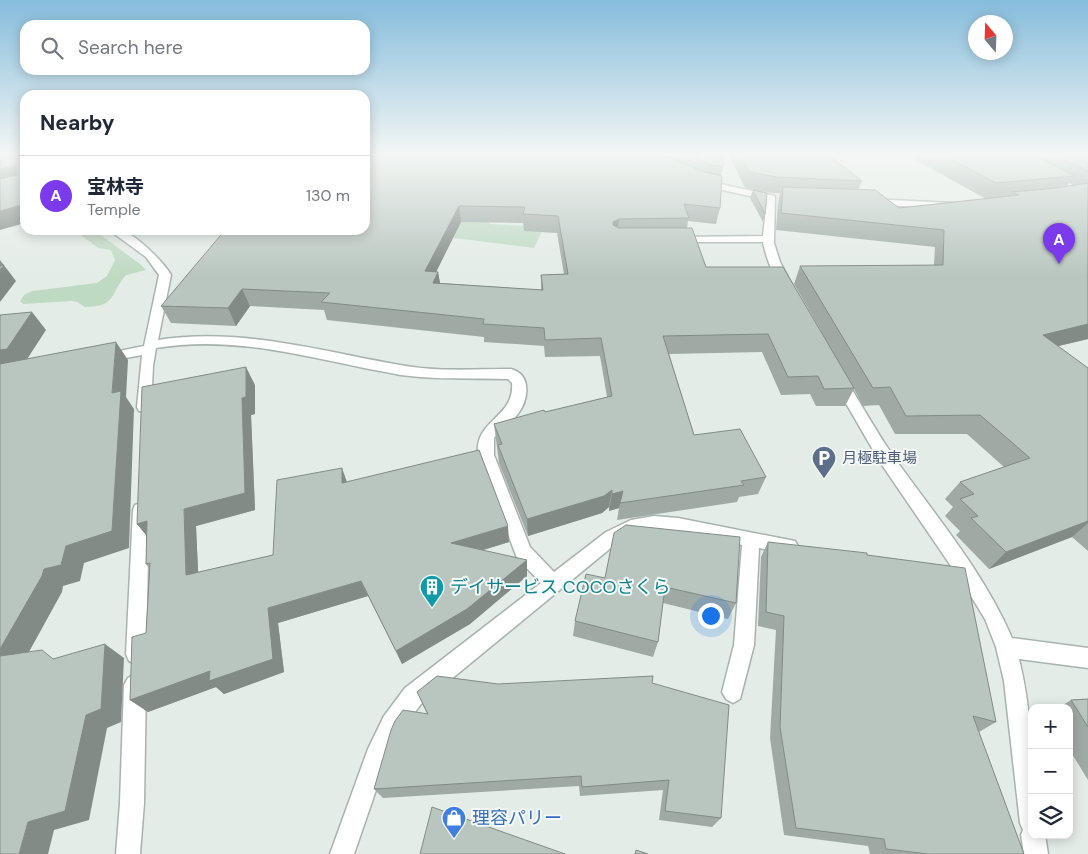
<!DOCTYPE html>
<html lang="en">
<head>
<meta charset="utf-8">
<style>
  :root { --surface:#fff; --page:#f2f2f3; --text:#1f2937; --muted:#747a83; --line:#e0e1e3; --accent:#7c3aed }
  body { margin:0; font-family:"DM Sans","Noto Sans JP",sans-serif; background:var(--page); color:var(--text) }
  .controls { position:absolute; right:15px; bottom:15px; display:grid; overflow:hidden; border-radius:10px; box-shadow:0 2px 12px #0003 }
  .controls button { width:45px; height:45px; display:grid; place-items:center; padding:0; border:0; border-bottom:1px solid var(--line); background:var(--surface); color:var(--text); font:25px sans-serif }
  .compass { position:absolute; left:968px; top:15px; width:45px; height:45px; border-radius:50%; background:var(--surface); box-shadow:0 2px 12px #0003; rotate:341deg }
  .you { position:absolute; left:710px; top:615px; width:18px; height:18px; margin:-12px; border:4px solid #fff; border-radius:50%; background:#1a73e8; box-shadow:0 0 0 8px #1a73e833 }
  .badge { display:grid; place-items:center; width:32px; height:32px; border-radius:50%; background:var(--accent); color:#fff; font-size:16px; font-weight:700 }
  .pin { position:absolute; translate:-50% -41px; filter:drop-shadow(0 1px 2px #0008) }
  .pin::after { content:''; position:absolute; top:26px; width:18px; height:15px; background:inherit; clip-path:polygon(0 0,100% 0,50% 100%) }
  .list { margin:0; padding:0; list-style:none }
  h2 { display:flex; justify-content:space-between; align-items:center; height:65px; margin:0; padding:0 20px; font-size:21px }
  h2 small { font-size:16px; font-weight:400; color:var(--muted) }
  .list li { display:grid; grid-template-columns:32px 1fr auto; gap:15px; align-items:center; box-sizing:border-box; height:80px; padding:0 20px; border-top:1px solid var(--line) }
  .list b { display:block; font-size:19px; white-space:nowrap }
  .list p { margin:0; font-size:16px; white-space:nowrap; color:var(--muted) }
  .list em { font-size:16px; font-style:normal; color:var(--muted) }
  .icon { flex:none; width:28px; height:28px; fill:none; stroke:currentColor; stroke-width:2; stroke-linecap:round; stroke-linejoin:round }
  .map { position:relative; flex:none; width:1088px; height:854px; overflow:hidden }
  .search { position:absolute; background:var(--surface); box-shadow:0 2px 12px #0003; left:20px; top:20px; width:350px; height:55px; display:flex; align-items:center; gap:12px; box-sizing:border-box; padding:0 18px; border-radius:15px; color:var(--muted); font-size:19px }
  .panel { position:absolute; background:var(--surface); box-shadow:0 2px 12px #0003; left:20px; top:90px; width:350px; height:145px; border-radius:15px }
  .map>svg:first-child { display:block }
  .green { fill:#bfdac3 }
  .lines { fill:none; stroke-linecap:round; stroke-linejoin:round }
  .minor-casing { stroke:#a7b3ad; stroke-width:3 }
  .minor { fill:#fff; fill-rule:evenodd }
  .wall { fill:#9faaa5; fill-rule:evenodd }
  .shaded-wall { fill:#828b86 }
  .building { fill:#b9c6c0; stroke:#828b86; fill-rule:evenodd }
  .labels { text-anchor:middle; stroke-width:4; stroke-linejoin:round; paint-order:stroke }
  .service-label { font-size:15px; fill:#4e5e75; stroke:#f4f8f6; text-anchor:start }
  .near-culture-label { font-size:18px; fill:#0d838f; stroke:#f4f8f6; text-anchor:start }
  .near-shop-label { font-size:18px; fill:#366cbe; stroke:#f4f8f6; text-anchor:start }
</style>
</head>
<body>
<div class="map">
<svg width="1088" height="854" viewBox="0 0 1088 854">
  <rect width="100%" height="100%" fill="#e4ece7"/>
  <g class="green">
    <path d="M455,160L493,201L490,224L544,227L534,248L454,238Z"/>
    <path d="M74,230H94L140,264L146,270L126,275C110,293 117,307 85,307L77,302L72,301L23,304L20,301L24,295L32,291L97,283L107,276L115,260L111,250L98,248Z"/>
  </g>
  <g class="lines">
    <defs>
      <g id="minor">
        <path d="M703,180L775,196L774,243L780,262L792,285L790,287L786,289C775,286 765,253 763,242H672L671,240L672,238L676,237L763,236L767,200L700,185L698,183Z"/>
        <path d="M871,199L953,203L958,206L953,209L868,204L866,202Z"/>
        <path d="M109,230C112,230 118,229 121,230C136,235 163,261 171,275L158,340C240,327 320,351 400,365C436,372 474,369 511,369C533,375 528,402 517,415C510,424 501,429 494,438V455L530,547L554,572L606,532L631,520L654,516L678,518L795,541L798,546L795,551L789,554L759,548L754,645L740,699L733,703L726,699L722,692L734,645L742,545C709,538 669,524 636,533C630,535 624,539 618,542L421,704L400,732L386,761L354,854H330L368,749L384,716L405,688L541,583L517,558L478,455C474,419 515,418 512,383L508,379C473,378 436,380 401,375C319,361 241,334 156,348L153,366L151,407L149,411L144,412L139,411L137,407L142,355L104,362L99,361L97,358L99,355L144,346L159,275L146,257Z"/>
        <path d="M840,376L845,378C861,404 876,431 893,456C935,515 983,571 1012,638L1088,648V668L1019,659C1034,719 1032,774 1032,835H1045L1048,854H1024L1021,835L1023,830L1020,823L1004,681L996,647L985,619L966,588L880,462L833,381L835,378Z"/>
        <path d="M141,503L147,505L149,510L146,654L143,661L136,664L129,661L126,654L133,510L135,505Z"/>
        <path d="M135,674L142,678L146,685L144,803L140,854H116L120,803L124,685L128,678Z"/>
      </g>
    </defs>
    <use href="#minor" class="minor-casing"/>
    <use href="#minor" class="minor"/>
  </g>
  <g class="wall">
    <path d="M365,155H723V167L721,175L720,208L716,224L688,221L687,228L706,267L821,331L794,284L800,266L934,265L935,247L776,230L778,203L780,193H772L745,188L729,155H828L862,181L858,190L899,208L986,199L907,155H1088V339L1058,346L1088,368V551L1072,537L989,569L956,535L960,531L945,516L953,507L945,499L960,482L1004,467L967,434H895L879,405L863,406L854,389L845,406H816L810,394L781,395L762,352L669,354L694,435L766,477L758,494L739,497L737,502L617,520L619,508L609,511V507L602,513L528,536L499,463L494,424L607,397L600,356L545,357L544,346L484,342V337L327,320L324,310L250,306L236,326L171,323L161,306ZM1069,183L1073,185L1067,186ZM461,222L523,223L524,231L557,233L564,274L541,275V290L440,283L438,272H436Z"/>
    <path d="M753,190L765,214L763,222L750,198Z"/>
    <path d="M163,230H182L169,235Z"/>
    <path d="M255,385V414L251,415L255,510L196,526L198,572L273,555L347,482L509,542L483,550L527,576L470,624L402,664L368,596L278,623L284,672L224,694L216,687L148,712L130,700L146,633L149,568L146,564V535L137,524Z"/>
    <path d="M614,533L736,603L728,619L663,603L658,642L653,657L573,636L575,621L605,578Z"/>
    <path d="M768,542L867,555L996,722L979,732L1024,854H870L868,846L784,835L770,738L776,630L758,626L761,557Z"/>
    <path d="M652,683L721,818L712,827L659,820L663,790L580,796L579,786L383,798L374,789L427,714L417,692L498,684Z"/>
    <path d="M1088,699V780L1069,749V708H1058L1071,700Z"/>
  </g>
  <g class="shaded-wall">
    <path d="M15,166L25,181L0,187V169Z"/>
    <path d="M25,204V223L0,230V211Z"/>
    <path d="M459,206L461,222L428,288L425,271Z"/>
    <path d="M619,219L617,235L611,238L613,222Z"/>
    <path d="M167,230H182L169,235Z"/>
    <path d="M0,260L16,281L0,302Z"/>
    <path d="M438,272L441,289L433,283Z"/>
    <path d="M242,289L250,306L236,326L228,308Z"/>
    <path d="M32,312L46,330L22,367L0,372V350Z"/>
    <path d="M1088,324V339L1029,353L1043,335Z"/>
    <path d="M116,342L128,360L126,397L134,409L129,548L84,563L80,581L63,586L62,592L19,670L0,659V649L44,569L66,546L112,393Z"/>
    <path d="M246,367L255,385V414L251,415L255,510L196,526L199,591L186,575L184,509L242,398Z"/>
    <path d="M342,468L348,485L342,483Z"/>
    <path d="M612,490L609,507L602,513L528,536L527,519Z"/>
    <path d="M623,491L619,508L609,511L612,494Z"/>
    <path d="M147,521L151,541L137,524Z"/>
    <path d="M1088,521V523L1072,537L989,569L1006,552Z"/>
    <path d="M508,526L509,542L454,559L451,543Z"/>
    <path d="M527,560V576L470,624L402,664L396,651Z"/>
    <path d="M361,581L368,596L278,623L284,672L224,694L216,687L148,712L130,700L268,608Z"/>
    <path d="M105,644L124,658L121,722L107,728L89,820L54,830L48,854H19L28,822L86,715Z"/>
  </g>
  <g class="building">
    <path d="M0,155H13L14,157L17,156V155H25V204L0,211V179L17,175V168L15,166L0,169Z"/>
    <path d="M365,155H663L704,172L722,176L720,208L684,204L689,218L619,219L613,222V225L619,228H692L706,267H783L854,388L824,389L818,376L788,377L768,334L663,336L694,435L740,429L766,477L741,481L744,485L620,503L623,491L612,494V490L604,496L527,519L498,445L502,444L494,424L544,410L545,412L612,396L601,338L545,340L544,328L483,324L484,319L321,302L330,293L242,289L228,308L161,306L225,230H365ZM459,206L525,207L523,214L558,216L568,274L541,275L543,290L433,283L438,272L425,271Z"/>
    <path d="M688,155H723V167L712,165Z"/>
    <path d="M740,155H828L862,181L777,177L749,172Z"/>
    <path d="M943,155H1035L1074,176L996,183Z"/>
    <path d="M1055,155H1088V171Z"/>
    <path d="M1088,183V324L1043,335L1088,368V521L1006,552L971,518L978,516L960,499L974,494L960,482L1030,458L980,415L906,416L890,387L873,388L800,266L943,265L944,230L781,213L783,187L875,190L899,208L1019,195L1012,192L1056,188Z"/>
    <path d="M753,190L767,193L765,214Z"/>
    <path d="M4,265L0,270V266Z"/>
    <path d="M32,312L7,349L0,350V315Z"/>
    <path d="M116,342L112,393L121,391L112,531L66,546L61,565L44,569L42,576L0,649V364Z"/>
    <path d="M246,367V397L242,398L245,493L184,509L186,575L273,555L277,480L342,468V483L479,450L508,526L451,543L527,560L467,609L396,651L361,581L268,608L273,659L209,681L210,671L130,700L132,637L146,633L150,563L146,564L147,521L137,524L142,387Z"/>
    <path d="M626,525L740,537L736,603L665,587L658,642L575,621L586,574L605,578L614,533Z"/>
    <path d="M768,542L867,553V555L965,568L996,722L973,716L1024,854H929L886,849L884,839L796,828L780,727L784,616L766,612Z"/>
    <path d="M105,644L101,709L86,715L65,811L28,822L19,854H0V656L42,650L53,659Z"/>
    <path d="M437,676L498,684L653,676L652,683L729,705L721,818L665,811L669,780L582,787L581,776L374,789L391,730L395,721L403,710L428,714L417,692Z"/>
    <path d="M1088,699V727L1071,700Z"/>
    <path d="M432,807L565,854H420Z"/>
    <path d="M636,850L648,854H635Z"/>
  </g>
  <linearGradient id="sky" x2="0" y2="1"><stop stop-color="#85bcdc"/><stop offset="0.56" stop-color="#f3f6f4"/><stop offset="1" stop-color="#f3f6f4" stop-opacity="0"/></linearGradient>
  <rect width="1088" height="275" fill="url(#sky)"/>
  <defs>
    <symbol id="parking-pin" viewBox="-11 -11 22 30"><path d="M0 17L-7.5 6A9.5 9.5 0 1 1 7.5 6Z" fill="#5c6f8a" stroke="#f4f8f6"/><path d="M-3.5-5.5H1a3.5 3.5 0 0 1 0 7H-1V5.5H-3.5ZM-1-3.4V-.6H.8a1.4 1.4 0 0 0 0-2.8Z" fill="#fff"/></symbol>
    <symbol id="building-pin" viewBox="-11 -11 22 30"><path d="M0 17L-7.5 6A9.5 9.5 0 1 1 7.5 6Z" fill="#0f9aa8" stroke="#f4f8f6"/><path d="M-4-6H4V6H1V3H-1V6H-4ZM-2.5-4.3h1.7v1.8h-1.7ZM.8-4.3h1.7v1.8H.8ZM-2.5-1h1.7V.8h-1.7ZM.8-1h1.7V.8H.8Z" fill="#fff"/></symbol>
    <symbol id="shop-pin" viewBox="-11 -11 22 30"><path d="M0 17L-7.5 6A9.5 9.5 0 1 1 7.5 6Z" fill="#3f7fe0" stroke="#f4f8f6"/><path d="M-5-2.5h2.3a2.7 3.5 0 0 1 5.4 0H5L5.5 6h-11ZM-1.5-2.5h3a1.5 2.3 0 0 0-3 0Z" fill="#fff"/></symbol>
  </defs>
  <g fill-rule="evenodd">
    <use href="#parking-pin" x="810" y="444" width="28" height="38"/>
    <use href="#building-pin" x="418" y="573" width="28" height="38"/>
    <use href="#shop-pin" x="440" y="804" width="28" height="38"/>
  </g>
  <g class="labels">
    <g class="service-label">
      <text x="842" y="463">月極駐車場</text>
    </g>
    <g class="near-culture-label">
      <text x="450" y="593">デイサービス COCOさくら</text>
    </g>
    <g class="near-shop-label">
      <text x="472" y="824">理容パリー</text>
    </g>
  </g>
</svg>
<div class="controls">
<button>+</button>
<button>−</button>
<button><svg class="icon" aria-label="layers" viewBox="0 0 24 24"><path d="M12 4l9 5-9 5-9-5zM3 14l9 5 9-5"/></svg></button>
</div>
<svg class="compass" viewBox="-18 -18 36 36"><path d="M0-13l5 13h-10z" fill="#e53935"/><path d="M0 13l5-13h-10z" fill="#747a83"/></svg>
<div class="you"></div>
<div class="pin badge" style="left:1059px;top:264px">A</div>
<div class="search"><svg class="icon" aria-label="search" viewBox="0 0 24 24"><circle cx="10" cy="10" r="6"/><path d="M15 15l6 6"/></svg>Search here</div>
<section class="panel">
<h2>Nearby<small></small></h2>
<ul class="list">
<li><span class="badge">A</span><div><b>宝林寺</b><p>Temple</p></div><em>130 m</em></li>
</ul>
</section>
</div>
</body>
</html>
